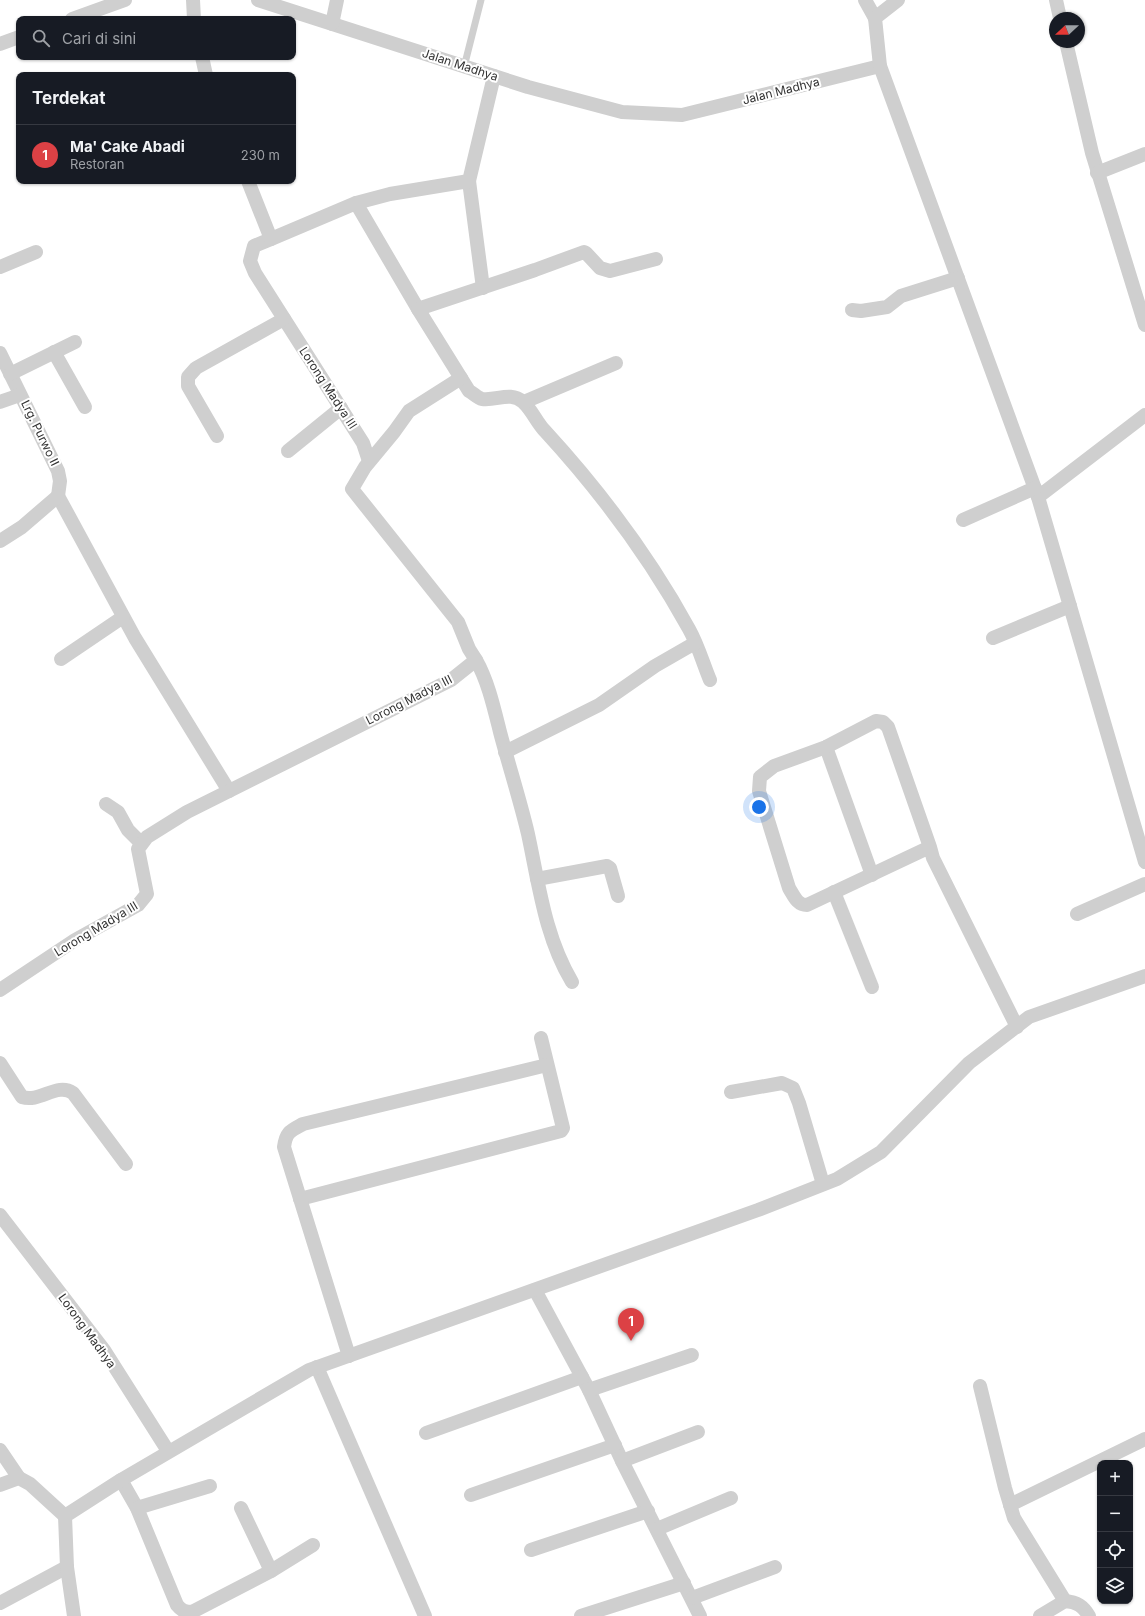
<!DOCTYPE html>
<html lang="id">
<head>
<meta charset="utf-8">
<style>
  :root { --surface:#171b24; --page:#242831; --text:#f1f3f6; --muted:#9ea1a6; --line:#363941; --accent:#dc4145 }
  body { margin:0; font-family:Inter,sans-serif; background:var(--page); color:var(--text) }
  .controls { position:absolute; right:12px; bottom:12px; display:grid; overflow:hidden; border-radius:8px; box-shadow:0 1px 3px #0004 }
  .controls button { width:36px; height:36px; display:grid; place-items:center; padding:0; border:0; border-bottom:1px solid var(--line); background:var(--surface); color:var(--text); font:20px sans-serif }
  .compass { position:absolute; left:1049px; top:12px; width:36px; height:36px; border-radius:50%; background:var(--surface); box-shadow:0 1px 3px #0004; rotate:248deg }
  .you { position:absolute; left:759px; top:807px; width:14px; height:14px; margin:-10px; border:3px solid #fff; border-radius:50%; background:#1a73e8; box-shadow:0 0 0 6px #1a73e833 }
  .badge { display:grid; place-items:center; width:26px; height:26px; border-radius:50%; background:var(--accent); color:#fff; font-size:13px; font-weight:700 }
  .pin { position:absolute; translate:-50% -33px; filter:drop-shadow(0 1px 2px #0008) }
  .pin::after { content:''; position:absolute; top:21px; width:14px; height:12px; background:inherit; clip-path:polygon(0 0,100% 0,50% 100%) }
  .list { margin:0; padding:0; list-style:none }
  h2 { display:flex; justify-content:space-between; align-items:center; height:52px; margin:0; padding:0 16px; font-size:17px }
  h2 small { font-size:13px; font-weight:400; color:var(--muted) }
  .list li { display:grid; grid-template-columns:26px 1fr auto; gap:12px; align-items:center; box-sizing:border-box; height:60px; padding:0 16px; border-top:1px solid var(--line) }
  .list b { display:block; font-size:15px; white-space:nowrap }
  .list p { margin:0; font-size:13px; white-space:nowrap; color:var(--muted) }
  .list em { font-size:13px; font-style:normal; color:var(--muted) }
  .icon { flex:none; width:22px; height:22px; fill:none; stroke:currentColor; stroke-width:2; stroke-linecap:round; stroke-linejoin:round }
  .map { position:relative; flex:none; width:1145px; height:1616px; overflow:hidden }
  .search { position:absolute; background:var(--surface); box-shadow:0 1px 3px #0004; left:16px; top:16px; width:280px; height:44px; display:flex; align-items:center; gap:10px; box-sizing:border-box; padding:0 14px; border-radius:8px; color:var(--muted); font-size:15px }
  .panel { position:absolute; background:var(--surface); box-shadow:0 1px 3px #0004; left:16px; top:72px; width:280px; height:112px; border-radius:8px }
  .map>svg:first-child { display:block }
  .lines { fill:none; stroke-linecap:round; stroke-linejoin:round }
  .service { stroke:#cfcfcf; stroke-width:7 }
  .minor { stroke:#cfcfcf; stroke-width:14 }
  .labels { text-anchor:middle; stroke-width:4; stroke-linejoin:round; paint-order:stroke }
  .street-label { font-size:12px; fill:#323232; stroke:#fff }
</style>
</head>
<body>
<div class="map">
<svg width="1145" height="1616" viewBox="0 0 1145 1616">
  <rect width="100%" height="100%" fill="#fff"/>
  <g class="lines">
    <path class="service" d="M464,67L481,0"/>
    <g class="minor">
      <path d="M193,0L194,19"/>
      <path d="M258,0L528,87L622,112L682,115L880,66"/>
      <path d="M865,0L875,18"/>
      <path d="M898,0L875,18L880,66L1038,497L1145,862"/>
      <path d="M1056,0L1060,18"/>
      <path d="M72,19L125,0"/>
      <path d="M332,24L337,0"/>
      <path d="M1066,42L1092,153L1145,325"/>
      <path d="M0,44L19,37"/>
      <path d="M202,57L206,75"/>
      <path d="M1097,173L1145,154"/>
      <path d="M248,181L271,239L254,246L250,261L255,273L363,443L369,461"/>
      <path d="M469,181L483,288"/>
      <path d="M356,203L418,309L469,391C473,393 478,398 482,399C497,401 510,391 523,402C532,410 537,423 545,431C600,491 650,558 689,629C698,645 703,663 710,680"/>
      <path d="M271,239L356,203L390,194L469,181L494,76"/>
      <path d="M0,267L36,252"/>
      <path d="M418,309L535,270L584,252L586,253L600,268L610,271L656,259"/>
      <path d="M852,310L861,311L887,307L901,296L958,278"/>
      <path d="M54,352L85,407"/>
      <path d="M0,353L58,471L60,481L58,496"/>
      <path d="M10,374L75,342"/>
      <path d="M0,402L20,395"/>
      <path d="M524,402L616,363"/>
      <path d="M217,436L188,386V377L196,368L284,319"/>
      <path d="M288,451L341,408"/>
      <path d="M58,496L135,638L229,791"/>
      <path d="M1038,497L1145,415"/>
      <path d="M963,520L1035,488"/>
      <path d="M0,541L22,527L58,496"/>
      <path d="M993,638L1070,606"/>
      <path d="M61,659L123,617"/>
      <path d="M476,660C488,681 494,708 500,732C509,766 520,800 528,834C539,885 545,937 572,982"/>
      <path d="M826,747L872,875"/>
      <path d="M505,752L599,705L655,666L695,643"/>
      <path d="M106,804L118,812L128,830L141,843"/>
      <path d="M930,847L807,905C797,905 794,896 789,888L759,791L760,777L774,766L826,747L876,721L883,722L888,727L930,847L933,858L1017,1027"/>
      <path d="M537,879L607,866L610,868L618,896"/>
      <path d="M834,892L872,987"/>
      <path d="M1077,914L1145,884"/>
      <path d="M0,990L75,940L138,905L147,894L138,849L147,837L187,812L451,680L476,660L469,649L458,622L352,489L365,467L394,432L409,411L461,378"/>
      <path d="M0,1063L22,1097C40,1103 57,1082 73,1093L126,1164"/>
      <path d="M731,1092L782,1083L793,1088L799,1103L823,1184"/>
      <path d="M300,1199L561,1131L563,1128L541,1038"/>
      <path d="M0,1215L104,1350L168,1451"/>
      <path d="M535,1290L589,1390L622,1461L700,1616"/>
      <path d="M349,1356L284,1147C286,1132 290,1131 303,1124L547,1065"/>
      <path d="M317,1367L425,1616"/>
      <path d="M980,1386L1005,1488L1014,1518L1065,1601"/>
      <path d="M589,1390L692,1355"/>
      <path d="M426,1433L582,1377"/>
      <path d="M0,1450L19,1478"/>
      <path d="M622,1461L698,1432"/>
      <path d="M121,1480L137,1508L177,1605C182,1611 185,1612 192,1612L271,1571L313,1545"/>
      <path d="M0,1485L19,1478L30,1484L65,1516"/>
      <path d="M471,1495L615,1445"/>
      <path d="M1010,1505L1145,1439"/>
      <path d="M137,1508L210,1486"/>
      <path d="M241,1508L271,1571"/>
      <path d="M657,1529L731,1498"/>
      <path d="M531,1550L648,1511"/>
      <path d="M692,1598L775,1567"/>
      <path d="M0,1603L67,1567"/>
      <path d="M74,1616L67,1567L65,1516L121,1480L309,1370L758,1210L837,1179L881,1152L969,1063L1029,1017L1145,976"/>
      <path d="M581,1616L684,1583"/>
      <path d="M1040,1616L1065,1601C1077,1602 1083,1606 1089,1616"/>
    </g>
  </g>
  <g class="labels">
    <g class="street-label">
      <text transform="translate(460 65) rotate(18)" y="4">Jalan Madhya</text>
      <text transform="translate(781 91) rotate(-14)" y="4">Jalan Madhya</text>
      <text transform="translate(328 388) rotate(57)" y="4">Lorong Madya III</text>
      <text transform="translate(40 433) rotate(64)" y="4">Lrg. Purwo II</text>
      <text transform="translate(409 700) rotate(-27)" y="4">Lorong Madya III</text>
      <text transform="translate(96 929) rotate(-31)" y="4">Lorong Madya III</text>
      <text transform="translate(87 1331) rotate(54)" y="4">Lorong Madhya</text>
    </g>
  </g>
</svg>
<div class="controls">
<button>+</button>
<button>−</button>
<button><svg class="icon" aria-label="locate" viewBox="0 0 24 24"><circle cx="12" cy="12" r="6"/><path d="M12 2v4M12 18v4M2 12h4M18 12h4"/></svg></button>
<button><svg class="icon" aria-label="layers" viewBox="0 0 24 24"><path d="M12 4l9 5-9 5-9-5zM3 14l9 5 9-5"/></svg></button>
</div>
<svg class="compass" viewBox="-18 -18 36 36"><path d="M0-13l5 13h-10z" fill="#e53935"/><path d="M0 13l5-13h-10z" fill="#9ea1a6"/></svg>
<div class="you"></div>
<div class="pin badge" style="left:631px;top:1341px">1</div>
<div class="search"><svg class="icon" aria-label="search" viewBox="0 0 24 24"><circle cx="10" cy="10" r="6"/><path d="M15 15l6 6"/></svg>Cari di sini</div>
<section class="panel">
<h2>Terdekat<small></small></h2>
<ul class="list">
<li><span class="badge">1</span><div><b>Ma' Cake Abadi</b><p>Restoran</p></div><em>230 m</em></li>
</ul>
</section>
</div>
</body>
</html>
